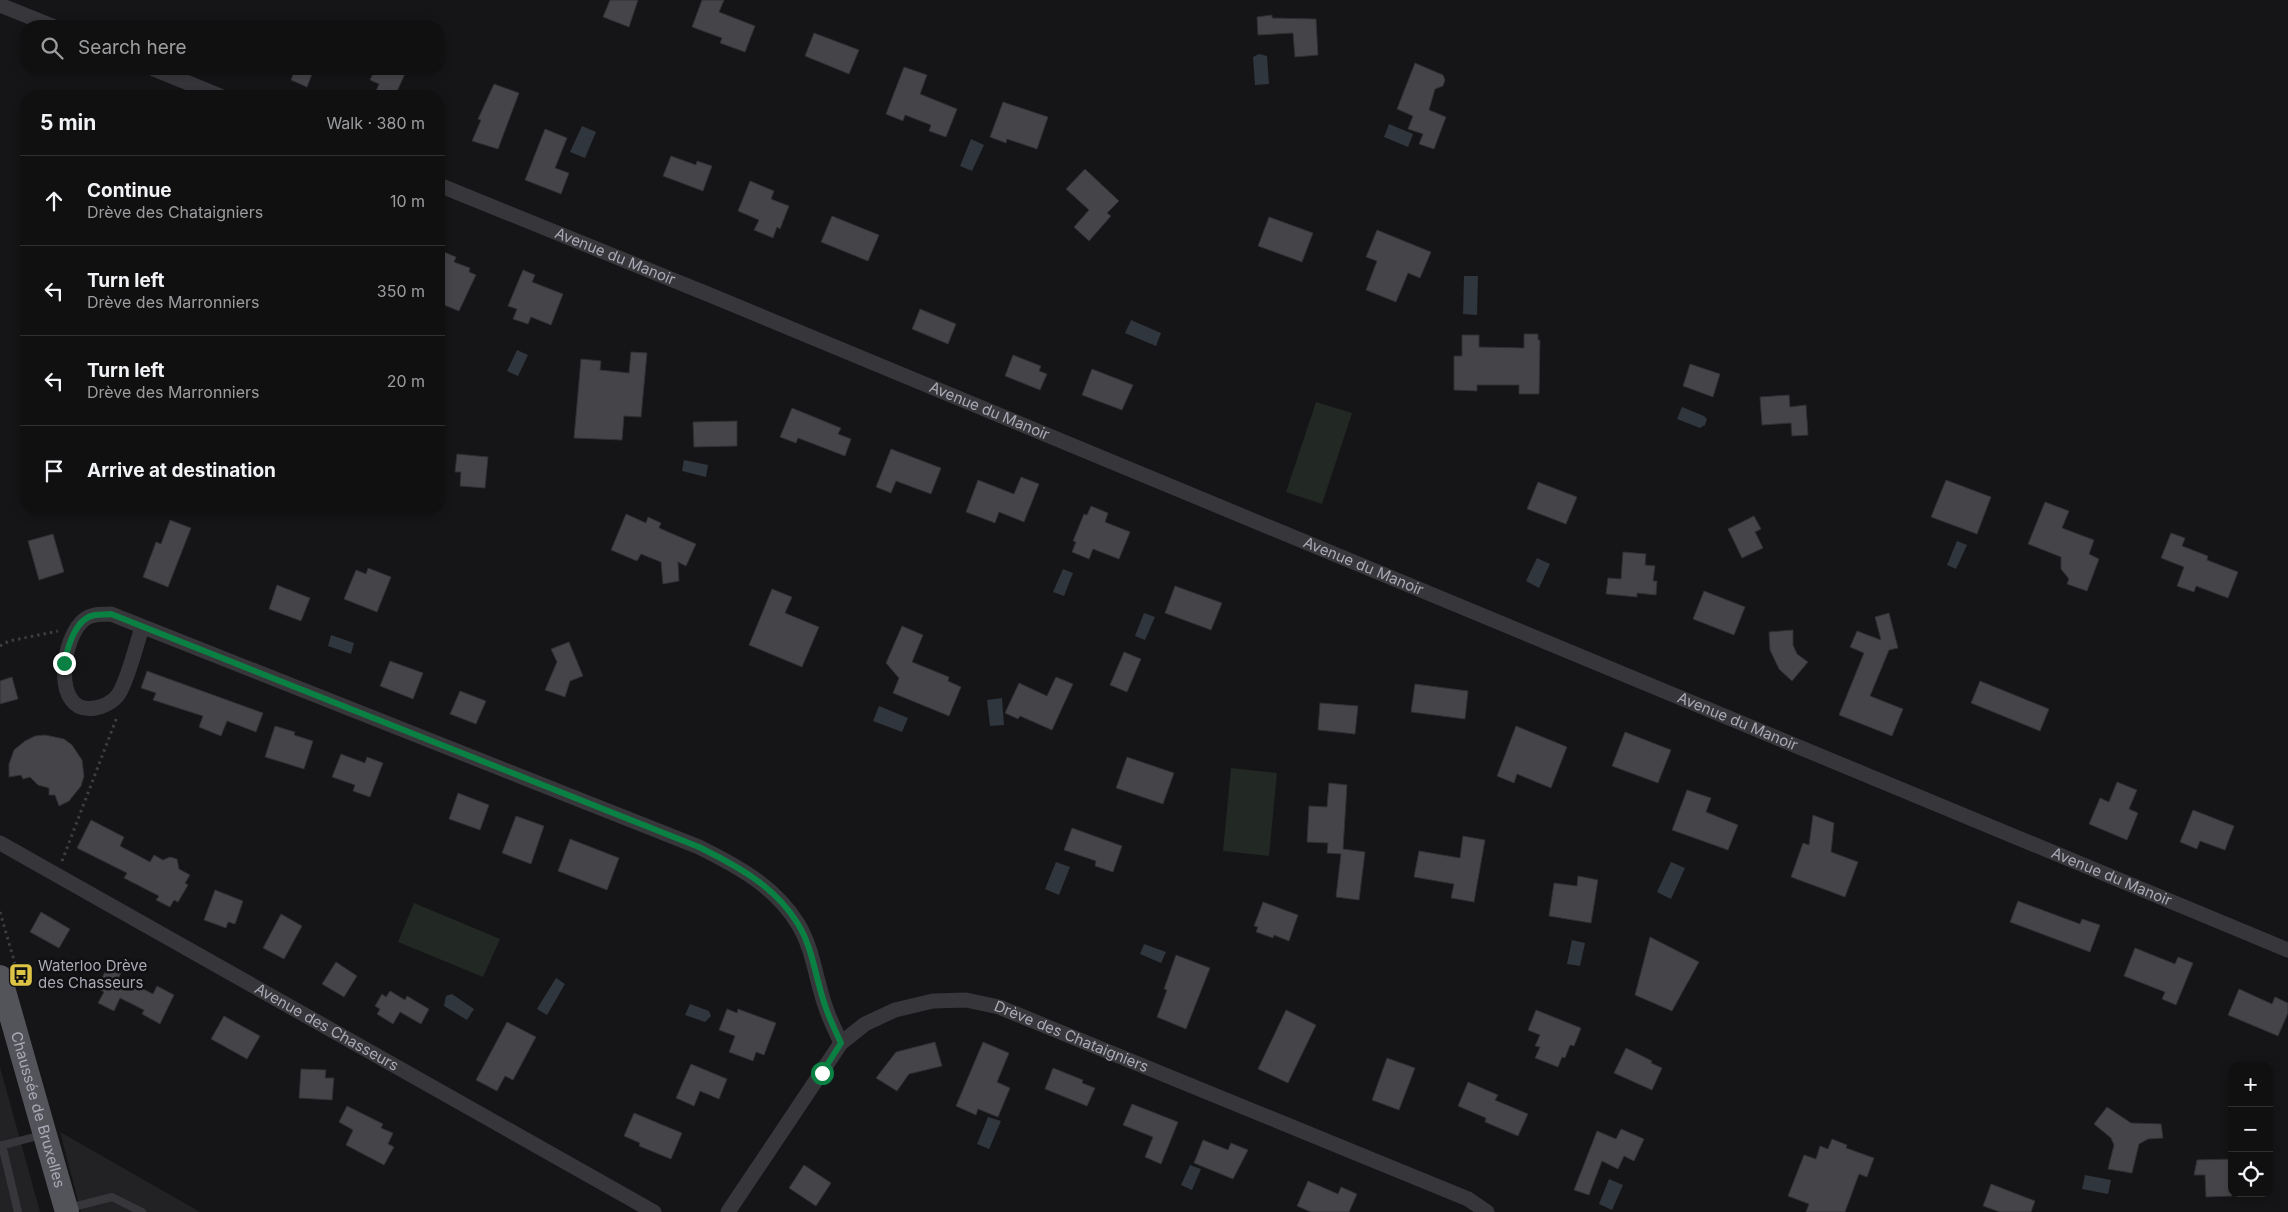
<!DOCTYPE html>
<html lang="en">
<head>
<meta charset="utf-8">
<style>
  :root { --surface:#101011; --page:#1e1e1f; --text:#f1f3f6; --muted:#9c9d9f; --line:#303031 }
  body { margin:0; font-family:Inter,sans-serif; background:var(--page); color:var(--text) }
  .controls { position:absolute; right:15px; bottom:15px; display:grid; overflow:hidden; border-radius:10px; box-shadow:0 2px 8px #0003 }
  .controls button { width:45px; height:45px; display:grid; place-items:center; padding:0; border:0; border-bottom:1px solid var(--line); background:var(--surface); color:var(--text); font:25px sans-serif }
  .stop { position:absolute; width:15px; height:15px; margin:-11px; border:4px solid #0b8043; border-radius:50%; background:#fff }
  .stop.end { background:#0b8043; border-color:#fff; box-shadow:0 1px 5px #0008 }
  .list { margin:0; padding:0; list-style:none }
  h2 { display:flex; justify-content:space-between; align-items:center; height:65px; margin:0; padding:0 20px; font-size:21px }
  h2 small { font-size:16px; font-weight:400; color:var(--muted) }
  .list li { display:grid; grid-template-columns:32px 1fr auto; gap:15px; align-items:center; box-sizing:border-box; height:90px; padding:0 20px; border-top:1px solid var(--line) }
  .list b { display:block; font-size:19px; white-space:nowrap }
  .list p { margin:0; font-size:16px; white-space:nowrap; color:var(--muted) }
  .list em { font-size:16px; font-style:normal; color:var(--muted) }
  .icon { flex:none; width:28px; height:28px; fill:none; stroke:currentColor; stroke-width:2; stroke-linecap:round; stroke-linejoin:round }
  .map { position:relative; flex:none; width:2288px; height:1212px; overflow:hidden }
  .search { position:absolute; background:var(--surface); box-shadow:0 2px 8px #0003; left:20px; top:20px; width:425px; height:55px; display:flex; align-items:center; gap:12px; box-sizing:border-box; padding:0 18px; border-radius:20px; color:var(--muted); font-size:19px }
  .panel { position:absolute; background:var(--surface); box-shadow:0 2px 8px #0003; left:20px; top:90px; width:425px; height:425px; border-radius:20px }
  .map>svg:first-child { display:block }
  .built { fill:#222124 }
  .green { fill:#222823 }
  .water { fill:#30363e }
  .building { fill:#454549; stroke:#302f32 }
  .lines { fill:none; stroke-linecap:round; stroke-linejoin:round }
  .path { stroke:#3d3d42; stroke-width:3; stroke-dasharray:2.5 4; stroke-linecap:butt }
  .lane { stroke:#37373b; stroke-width:8 }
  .street { stroke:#37373b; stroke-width:15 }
  .primary { stroke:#53535a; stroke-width:24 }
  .route { stroke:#0b8043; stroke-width:6 }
  .labels { text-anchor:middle; stroke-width:5; stroke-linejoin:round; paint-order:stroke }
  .street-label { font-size:15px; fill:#a9aab5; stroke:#101012 }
  .poi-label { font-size:15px; fill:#a9aab5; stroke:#101012; text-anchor:start }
</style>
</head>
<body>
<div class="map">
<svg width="2288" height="1212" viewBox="0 0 2288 1212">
  <rect width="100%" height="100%" fill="#151517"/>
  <g class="built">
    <path d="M0,1067L40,1212H0Z"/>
    <path d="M60,1132L200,1212H81Z"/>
  </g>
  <g class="green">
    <path d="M1316,402L1352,413L1322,504L1286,492Z"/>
    <path d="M1231,768L1277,773L1269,856L1223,851Z"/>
    <path d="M414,903L500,939L483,977L398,942Z"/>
  </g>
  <g class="water">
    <path d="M1259,54L1267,56L1269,84L1255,85L1253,57Z"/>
    <path d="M1389,124L1413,134L1408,147L1384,137Z"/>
    <path d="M582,126L596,132L585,158L570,152Z"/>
    <path d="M971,139L984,145L972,171L960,166Z"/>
    <path d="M1464,276H1478L1477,315L1463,314Z"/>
    <path d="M1131,320L1161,333L1156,346L1125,333Z"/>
    <path d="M517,350L528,355L518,376L507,371Z"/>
    <path d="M1682,407L1704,416L1707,419L1705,425L1700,428L1677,419Z"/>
    <path d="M684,460L708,465L706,477L682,471Z"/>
    <path d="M1957,541L1967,545L1956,569L1947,565Z"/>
    <path d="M1537,558L1550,564L1539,588L1526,581Z"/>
    <path d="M1063,569L1073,573L1064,596L1053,592Z"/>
    <path d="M1144,613L1155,617L1145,640L1135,636Z"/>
    <path d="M331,635L354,643L351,654L328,646Z"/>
    <path d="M1002,698L1004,725L990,726L987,700Z"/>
    <path d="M879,706L908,718L902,732L873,721Z"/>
    <path d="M1056,862L1070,867L1059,895L1045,889Z"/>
    <path d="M1671,862L1685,868L1671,899L1657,892Z"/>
    <path d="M1572,940L1585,943L1580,966L1567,964Z"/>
    <path d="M1144,944L1166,952L1161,963L1140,954Z"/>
    <path d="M556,978L565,984L547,1015L537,1009Z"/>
    <path d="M452,994L474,1009L467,1020L444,1006L446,996Z"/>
    <path d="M690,1004L709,1011L711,1016L705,1022L685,1015Z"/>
    <path d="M988,1117L1001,1121L989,1149L977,1144Z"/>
    <path d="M1190,1165L1201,1169L1192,1190L1181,1185Z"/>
    <path d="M2085,1175L2111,1180L2108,1194L2082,1189Z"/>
    <path d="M1609,1179L1623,1185L1612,1210L1599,1204Z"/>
  </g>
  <g class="building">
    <path d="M610,0H638L629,27L603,17Z"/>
    <path d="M702,0H724L719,12L755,26L745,52L720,43L722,38L692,27Z"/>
    <path d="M1272,15V18L1316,19L1318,55L1295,57L1293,33L1258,35L1257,17Z"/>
    <path d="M814,33L859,50L849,74L805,56Z"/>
    <path d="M1415,63L1443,75L1445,80L1443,86L1435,89L1429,110L1446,117L1434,149L1419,144L1423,134L1408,129L1413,116L1397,109Z"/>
    <path d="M904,67L927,75L920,94L957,109L946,137L929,131L931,125L905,115L903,121L886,114Z"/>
    <path d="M295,69H314L307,87L291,80Z"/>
    <path d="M375,69H407L395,96H374L379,84L370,80Z"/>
    <path d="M494,84L519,93L498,149L472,141L481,120L478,119Z"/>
    <path d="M1003,102L1048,117L1037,149L1007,139L1006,143L990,137Z"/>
    <path d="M545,129L567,138L555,168L569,173L561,194L525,180Z"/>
    <path d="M671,156L696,165L697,161L712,166L703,191L663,176Z"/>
    <path d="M1085,169L1119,201L1107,213L1111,216L1089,241L1074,227L1089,210L1066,189Z"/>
    <path d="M750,181L774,191L771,199L789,206L780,229L777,227L773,238L754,230L759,220L738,211Z"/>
    <path d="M832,216L879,235L868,261L821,242Z"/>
    <path d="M1269,217L1313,233L1302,262L1258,246Z"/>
    <path d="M1377,230L1431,252L1420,278L1408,273L1396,302L1366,290L1377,261L1366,257Z"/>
    <path d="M439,250L456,257L454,262L470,268L469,272L476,275L459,311L439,303Z"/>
    <path d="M523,270L535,275L532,282L563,294L551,325L531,317L528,324L513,319L517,309L508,306Z"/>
    <path d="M920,309L956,324L948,344L912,329Z"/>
    <path d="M1524,334H1538V340H1540L1539,394H1519V385H1477V391L1454,390V356H1462V335H1479V347L1524,348Z"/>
    <path d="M631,352L647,353L641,417L624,416L622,440L574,438L581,359L601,361L600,370L629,373Z"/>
    <path d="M1013,355L1041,366L1039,371L1047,374L1040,390L1005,376Z"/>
    <path d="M1690,364L1720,374L1713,397L1683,386Z"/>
    <path d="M1092,369L1133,385L1122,410L1082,395Z"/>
    <path d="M1789,395L1790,407L1806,405L1808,435L1792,436L1791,423L1762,425L1760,397Z"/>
    <path d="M792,408L841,428L838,434L851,439L845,456L798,438L796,443L780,437Z"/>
    <path d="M737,421V446L694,447L693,422Z"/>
    <path d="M891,449L941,468L931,494L896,481L891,493L876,487Z"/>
    <path d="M457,454L488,457L485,488L460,486L461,472H455Z"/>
    <path d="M1021,477L1039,484L1024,522L999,512L995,523L966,512L978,480L1014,494Z"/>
    <path d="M1946,480L1991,497L1977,534L1931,517Z"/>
    <path d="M1538,482L1577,497L1566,524L1527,509Z"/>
    <path d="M2045,502L2069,511L2062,528L2094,540L2089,554L2099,559L2087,591L2067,584L2069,579L2061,569V557L2028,544Z"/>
    <path d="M1091,506L1108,513L1105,522L1130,532L1119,559L1093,549L1089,559L1072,552L1076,542L1073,541L1084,514L1087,515Z"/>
    <path d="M626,514L646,523L648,517L661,523L659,528L696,544L686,566L678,562L679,581L663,584L661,562L641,554L637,561L611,550Z"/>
    <path d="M1754,516L1761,529L1755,532L1763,548L1742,558L1728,529Z"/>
    <path d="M170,520L191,528L168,587L143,577L156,542L161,544Z"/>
    <path d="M2171,533L2185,538L2182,546L2208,556L2207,560L2238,572L2228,598L2196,586L2194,592L2177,586L2184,567L2161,558Z"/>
    <path d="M53,534L64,572L39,580L28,541Z"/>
    <path d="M1623,552L1646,554L1645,565L1655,566L1653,581H1657L1656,595L1637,593V597L1606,594L1608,578L1621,579Z"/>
    <path d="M368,568L391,577L377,612L344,599L356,570L366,574Z"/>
    <path d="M277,585L310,598L301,621L269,609Z"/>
    <path d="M1175,586L1222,603L1211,630L1165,613Z"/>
    <path d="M772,589L792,597L785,613L819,627L802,667L749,645Z"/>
    <path d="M1704,591L1745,607L1734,635L1693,619Z"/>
    <path d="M1889,613L1898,648L1889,650L1870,696L1903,709L1892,736L1839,715L1864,653L1850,647L1857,631L1881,640L1875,617Z"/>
    <path d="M902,626L923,635L912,662L949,677L948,681L961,687L949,716L893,693L899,678L886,663Z"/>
    <path d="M1793,630V645L1797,654L1808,662L1792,681L1779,669L1770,650L1769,632Z"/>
    <path d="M569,642L583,676L570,681L565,697L545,690L557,662L551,649Z"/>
    <path d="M1124,652L1141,659L1127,692L1110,685Z"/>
    <path d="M390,661L423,673L413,699L380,686Z"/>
    <path d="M147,671L263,713L256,732L227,721L221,736L199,727L203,716L153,700L156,693L141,688Z"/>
    <path d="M12,677L18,699L0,704V681Z"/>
    <path d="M1056,677L1073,684L1052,730L1020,716L1018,719L1005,713L1019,683L1047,696Z"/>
    <path d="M1980,681L2049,709L2040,731L1971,703Z"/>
    <path d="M1415,684L1468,691L1465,719L1411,712Z"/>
    <path d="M460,691L486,701L476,724L450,714Z"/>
    <path d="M1320,703L1358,706L1355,734L1318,730Z"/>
    <path d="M275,726L295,732L294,735L313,741L304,769L265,757Z"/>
    <path d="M1516,726L1567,747L1551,788L1517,774L1514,783L1497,776Z"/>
    <path d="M1625,732L1671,750L1658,783L1612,766Z"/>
    <path d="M45,735L64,739L72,745L82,760L84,776L81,786L69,801L59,806L55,795H49V788L38,785L30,777L23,779L21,775L9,777V764L14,750L25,741L35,736Z"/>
    <path d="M341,754L365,763L367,757L383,763L370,797L353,791L355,785L332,777Z"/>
    <path d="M1127,757L1174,773L1163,804L1116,788Z"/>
    <path d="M2117,782L2137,790L2129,809L2138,813L2127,840L2089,824L2100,798L2109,802Z"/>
    <path d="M1329,783L1347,785L1343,849L1365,852L1359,900L1336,897L1341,854L1327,853L1328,843L1307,842L1309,806L1327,807Z"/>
    <path d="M1687,790L1711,798L1706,812L1738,825L1728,850L1672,830Z"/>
    <path d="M458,793L489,805L480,830L449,819Z"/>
    <path d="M2193,810L2234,826L2225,850L2200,841L2197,849L2180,842Z"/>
    <path d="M1813,815L1834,823L1831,852L1858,862L1845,897L1791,877L1803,843L1809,845Z"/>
    <path d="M516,816L544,826L531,864L502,853Z"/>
    <path d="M91,820L124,837L120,846L150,862L154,855L163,860L170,857L177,859L179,869L190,875L185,883L188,885L178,902L174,900L170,907L156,900L159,896L124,878L127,873L77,848Z"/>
    <path d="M1072,828L1122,846L1113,872L1095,866L1096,861L1064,850Z"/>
    <path d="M1463,836L1485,840L1474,902L1451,898L1454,884L1414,877L1419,851L1460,858Z"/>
    <path d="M570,839L619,858L607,890L558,871Z"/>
    <path d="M1578,876L1598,880L1591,923L1549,916L1554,883L1577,886Z"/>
    <path d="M215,890L243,901L235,924L228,922L226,928L204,920Z"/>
    <path d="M2018,901L2080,924L2082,919L2100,925L2090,952L2010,922Z"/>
    <path d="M1263,902L1298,915L1289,941L1274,935L1273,938L1256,932L1258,927L1254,926Z"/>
    <path d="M41,912L70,929L59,948L30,932Z"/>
    <path d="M281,914L302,926L284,959L263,948Z"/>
    <path d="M1650,937L1699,962L1672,1011L1635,995Z"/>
    <path d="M2135,948L2175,964L2178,957L2193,963L2176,1005L2162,999L2165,992L2124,976Z"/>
    <path d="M1176,955L1210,968L1186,1029L1157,1017L1167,990L1164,989Z"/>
    <path d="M112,958L125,964L119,977L153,994L157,986L174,995L160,1024L142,1014L144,1010L120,998L114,1011L98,1003L104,992L97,988Z"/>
    <path d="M336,962L357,976L344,997L322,984Z"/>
    <path d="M2239,989L2272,1004L2275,997L2288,1003V1013L2278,1036L2228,1015Z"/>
    <path d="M390,991L405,1000L407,996L429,1009L421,1024L400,1012L393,1024L377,1014L380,1009L375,1006L382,994L386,997Z"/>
    <path d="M727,1009L737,1013L738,1009L776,1023L764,1055L756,1052L753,1061L729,1052L735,1036L719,1030Z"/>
    <path d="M1286,1010L1316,1025L1288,1083L1258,1069Z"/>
    <path d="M1536,1010L1581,1028L1574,1046L1570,1045L1565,1058L1562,1057L1558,1067L1535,1058L1540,1047L1535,1046L1540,1035L1528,1030Z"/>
    <path d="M224,1016L260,1036L247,1059L211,1039Z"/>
    <path d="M507,1022L536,1037L513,1080L505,1076L497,1091L476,1080Z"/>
    <path d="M935,1042L942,1066L909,1074L897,1091L876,1078L896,1052Z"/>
    <path d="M983,1042L1009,1053L997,1082L1010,1088L998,1117L978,1109L976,1115L956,1106Z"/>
    <path d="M1626,1048L1652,1061L1651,1063L1662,1068L1652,1090L1614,1073Z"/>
    <path d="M1387,1058L1415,1068L1399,1110L1372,1100Z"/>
    <path d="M691,1064L727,1079L719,1099L700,1091L694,1106L676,1098Z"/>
    <path d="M1053,1068L1083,1080L1082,1083L1095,1088L1087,1106L1045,1089Z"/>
    <path d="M301,1069L326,1070L325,1078H334L332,1100L299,1098Z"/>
    <path d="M1468,1082L1498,1095L1495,1100L1528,1114L1518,1136L1485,1122L1486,1118L1458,1106Z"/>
    <path d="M1132,1104L1178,1122L1161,1164L1145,1157L1153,1137L1123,1125Z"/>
    <path d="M347,1106L383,1124L381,1128L393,1133L388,1144L394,1147L384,1165L346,1145L353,1130L339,1122Z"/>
    <path d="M2107,1107L2131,1123L2161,1124L2163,1138L2148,1139L2139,1144L2132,1173L2108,1169L2114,1145L2111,1138L2094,1124Z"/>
    <path d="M634,1113L682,1133L671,1159L639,1146L640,1143L624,1136Z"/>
    <path d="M1621,1129L1644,1139L1634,1161L1624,1156L1618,1169L1602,1161L1589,1195L1574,1190L1597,1131L1616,1139Z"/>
    <path d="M1832,1139L1847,1145L1846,1148L1874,1158L1867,1177L1859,1174L1845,1212H1806L1809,1204L1788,1196L1804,1155L1816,1159L1820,1146L1828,1149Z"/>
    <path d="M1203,1140L1228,1150L1231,1143L1248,1150L1233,1179L1194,1163Z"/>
    <path d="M2232,1159V1196L2206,1197L2205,1175H2194L2197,1160Z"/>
    <path d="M804,1165L831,1183L816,1206L789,1188Z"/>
    <path d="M1308,1181L1338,1194L1341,1187L1357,1194L1349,1212H1311L1297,1206Z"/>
    <path d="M1991,1184L2035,1201L2031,1212H2000L1983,1206Z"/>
  </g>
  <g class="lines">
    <g class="path">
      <path d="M0,646L9,641L58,631"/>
      <path d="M62,861L117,717"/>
      <path d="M0,912L15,964"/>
    </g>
    <g class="lane">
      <path d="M2,1145L18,1212"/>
      <path d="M0,1146L42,1135"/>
      <path d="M69,1208L112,1197L142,1212"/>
    </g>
    <g class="street">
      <path d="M0,5L52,26"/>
      <path d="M154,69L220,96"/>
      <path id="s1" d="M439,185L710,295L2288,950"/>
      <path d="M142,627C137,643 127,683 118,695C113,702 103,707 95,708C51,716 61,636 85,619C93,613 102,615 111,614L699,847C737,866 775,886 798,924C814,950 816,983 827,1011C831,1022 836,1032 841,1043"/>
      <path id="s2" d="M0,843L654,1212"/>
      <path id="s3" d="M728,1212L841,1043L865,1024L895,1010L933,1001L966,1000L999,1007L1468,1199L1487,1212"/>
    </g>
    <path class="primary" id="s4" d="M0,977L67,1212"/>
  </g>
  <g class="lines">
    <path class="route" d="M64,663C68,647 75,618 95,615C100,614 106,615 111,614L699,847C737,866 775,886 798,924C814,950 816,983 827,1011C831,1022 836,1032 841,1043L822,1073"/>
  </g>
  <defs>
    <symbol id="bus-square" viewBox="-11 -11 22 22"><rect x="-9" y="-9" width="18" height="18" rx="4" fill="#ddc346" stroke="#101012"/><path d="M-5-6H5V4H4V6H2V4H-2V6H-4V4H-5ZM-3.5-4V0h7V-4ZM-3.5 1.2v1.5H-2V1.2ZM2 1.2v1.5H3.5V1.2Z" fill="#111"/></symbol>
  </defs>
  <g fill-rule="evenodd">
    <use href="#bus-square" x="7" y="961" width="28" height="28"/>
  </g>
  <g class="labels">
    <g class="street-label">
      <text dy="5" stroke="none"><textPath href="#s1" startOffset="190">Avenue du Manoir</textPath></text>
      <text dy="5" stroke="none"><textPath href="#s1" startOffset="595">Avenue du Manoir</textPath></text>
      <text dy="5" stroke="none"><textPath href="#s1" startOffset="1000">Avenue du Manoir</textPath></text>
      <text dy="5" stroke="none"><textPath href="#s1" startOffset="1405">Avenue du Manoir</textPath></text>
      <text dy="5" stroke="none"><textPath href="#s1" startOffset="1810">Avenue du Manoir</textPath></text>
      <text dy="5" stroke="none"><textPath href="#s2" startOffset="375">Avenue des Chasseurs</textPath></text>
      <text dy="5" stroke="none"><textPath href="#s3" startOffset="451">Drève des Chataigniers</textPath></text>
      <text dy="5" stroke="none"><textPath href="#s4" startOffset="138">Chaussée de Bruxelles</textPath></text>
    </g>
    <g class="poi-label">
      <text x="38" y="971">Waterloo Drève<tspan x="38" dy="17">des Chasseurs</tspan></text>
    </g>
  </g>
</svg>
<div class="controls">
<button>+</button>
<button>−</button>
<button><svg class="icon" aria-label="locate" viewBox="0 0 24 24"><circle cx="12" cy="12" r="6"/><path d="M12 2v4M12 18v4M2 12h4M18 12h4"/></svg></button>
</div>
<div class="stop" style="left:822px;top:1073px"></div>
<div class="stop end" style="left:64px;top:663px"></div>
<div class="search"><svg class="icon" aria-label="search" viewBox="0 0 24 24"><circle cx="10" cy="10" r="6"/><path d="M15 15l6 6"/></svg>Search here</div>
<section class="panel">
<h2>5 min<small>Walk · 380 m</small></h2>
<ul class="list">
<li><svg class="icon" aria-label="ahead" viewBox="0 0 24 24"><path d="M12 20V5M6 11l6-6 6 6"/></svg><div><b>Continue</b><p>Drève des Chataigniers</p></div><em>10 m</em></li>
<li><svg class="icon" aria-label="left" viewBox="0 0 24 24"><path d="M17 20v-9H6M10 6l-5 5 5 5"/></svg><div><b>Turn left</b><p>Drève des Marronniers</p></div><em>350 m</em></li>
<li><svg class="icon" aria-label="left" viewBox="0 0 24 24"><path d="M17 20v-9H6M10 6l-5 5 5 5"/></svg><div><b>Turn left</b><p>Drève des Marronniers</p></div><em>20 m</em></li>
<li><svg class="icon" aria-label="arrive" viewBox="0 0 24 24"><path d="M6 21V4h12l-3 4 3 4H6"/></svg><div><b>Arrive at destination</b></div></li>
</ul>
</section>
</div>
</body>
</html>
